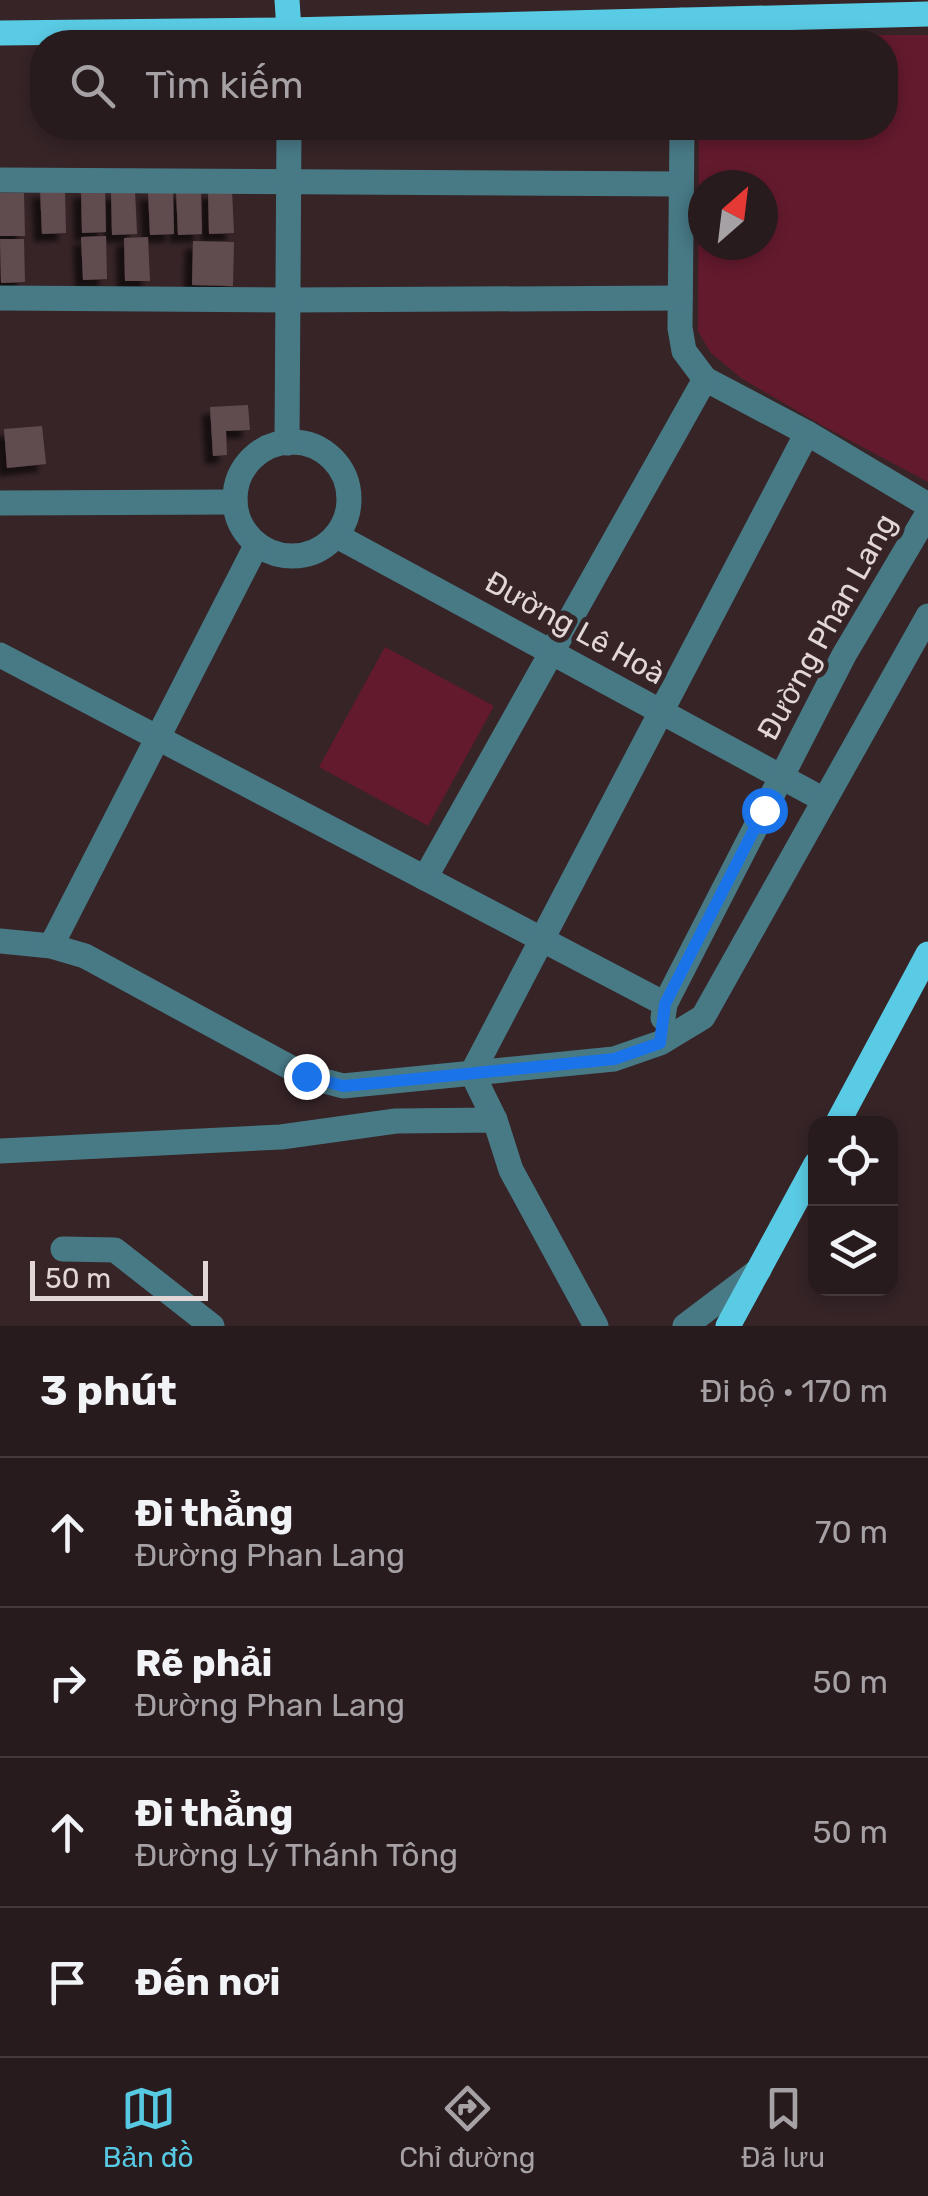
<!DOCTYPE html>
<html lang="vi">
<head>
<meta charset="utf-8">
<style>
  :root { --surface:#281b1d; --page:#302426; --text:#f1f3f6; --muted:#a5a1a4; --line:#44393b; --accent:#57c9e2 }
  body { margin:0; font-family:Rubik,sans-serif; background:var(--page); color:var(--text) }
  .controls { position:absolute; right:30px; bottom:30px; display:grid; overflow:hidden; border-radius:20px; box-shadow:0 5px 15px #0003 }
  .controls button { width:90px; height:90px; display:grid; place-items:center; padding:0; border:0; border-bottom:2px solid var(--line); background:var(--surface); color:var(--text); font:50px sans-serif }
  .compass { position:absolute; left:688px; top:170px; width:90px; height:90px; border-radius:50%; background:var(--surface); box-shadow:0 5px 15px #0003; rotate:28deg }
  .scale { position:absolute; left:30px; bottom:25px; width:178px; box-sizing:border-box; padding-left:10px; border:5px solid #e2d6d7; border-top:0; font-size:28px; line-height:35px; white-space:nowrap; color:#e2d6d7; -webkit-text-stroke:8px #362427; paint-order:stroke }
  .stop { position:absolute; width:30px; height:30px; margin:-22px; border:8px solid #1a73e8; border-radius:50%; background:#fff }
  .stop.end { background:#1a73e8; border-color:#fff; box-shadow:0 2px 10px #0008 }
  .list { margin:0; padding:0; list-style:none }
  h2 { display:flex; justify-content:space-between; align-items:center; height:130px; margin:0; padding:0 40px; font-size:42px }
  h2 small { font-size:32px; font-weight:400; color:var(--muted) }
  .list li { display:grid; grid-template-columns:65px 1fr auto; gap:30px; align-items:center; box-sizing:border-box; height:150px; padding:0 40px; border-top:2px solid var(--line) }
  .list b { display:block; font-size:38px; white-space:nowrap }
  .list p { margin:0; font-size:32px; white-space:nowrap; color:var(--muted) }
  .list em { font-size:32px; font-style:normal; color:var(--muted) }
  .icon { flex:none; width:55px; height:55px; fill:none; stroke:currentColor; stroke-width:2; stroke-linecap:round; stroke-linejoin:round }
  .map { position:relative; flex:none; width:928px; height:1326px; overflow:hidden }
  .search { position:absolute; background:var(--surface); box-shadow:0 5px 15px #0003; left:30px; right:30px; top:30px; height:110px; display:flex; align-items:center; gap:25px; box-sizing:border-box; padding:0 35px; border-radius:40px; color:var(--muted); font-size:38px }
  .sheet { height:730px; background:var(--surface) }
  nav { display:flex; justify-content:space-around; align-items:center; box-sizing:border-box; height:140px; border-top:2px solid var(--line); background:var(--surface); font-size:28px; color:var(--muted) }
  nav a { display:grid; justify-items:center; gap:5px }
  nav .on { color:var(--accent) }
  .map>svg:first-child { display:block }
  .green { fill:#631a2d; fill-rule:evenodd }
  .building { fill:#614c4f; filter:url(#shadow) }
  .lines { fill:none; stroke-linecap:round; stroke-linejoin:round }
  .minor { stroke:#487a86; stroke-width:25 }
  .major { stroke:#5acbe4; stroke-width:25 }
  .route { stroke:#1a73e8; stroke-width:12 }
  .labels { text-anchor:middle; stroke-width:10; stroke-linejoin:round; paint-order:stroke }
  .street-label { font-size:30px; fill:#e2d6d7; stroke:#362427 }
</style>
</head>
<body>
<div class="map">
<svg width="928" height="1326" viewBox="0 0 928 1326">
  <defs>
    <filter id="shadow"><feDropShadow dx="-8" dy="8" stdDeviation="2.5" flood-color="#0009"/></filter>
  </defs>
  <rect width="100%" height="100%" fill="#362427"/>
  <g class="green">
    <path d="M741,35H928V482L823,426L741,378L710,352L698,331L699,128H886V42H702ZM703,185H763V245H703Z"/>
    <path d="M385,647L494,706L428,826L319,767Z"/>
  </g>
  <g class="building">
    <path d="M105,189L106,232L82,233L81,190Z"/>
    <path d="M40,190H65L66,233L42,234Z"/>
    <path d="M232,190L234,233L209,234L208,191Z"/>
    <path d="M135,191L137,234L112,235L111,192Z"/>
    <path d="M173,191L174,234L150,235L148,192Z"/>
    <path d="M176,191H201L202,234L178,235Z"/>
    <path d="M0,193H24L25,236H0Z"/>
    <path d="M106,236L107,279L83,280L81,237Z"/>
    <path d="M148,237L150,281H125L124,238Z"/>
    <path d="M0,239H24L25,282L1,283Z"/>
    <path d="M193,241L234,242L233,286L192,285Z"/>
    <path d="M248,405L250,430L226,431L227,455L213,456L210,407Z"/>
    <path d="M42,426L46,464L7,468L4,429Z"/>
  </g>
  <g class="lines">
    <g class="minor">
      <path d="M682,42V20"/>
      <path d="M682,128L680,328L684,351L705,379L807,433L928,505"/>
      <path d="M0,180L681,184"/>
      <path d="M0,298L288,300L680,298"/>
      <circle cx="292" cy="499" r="57"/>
      <path d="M287,443L289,128"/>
      <path d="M0,503L235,502"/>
      <path d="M337,536L824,800"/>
      <path d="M0,655L665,1004"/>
      <path d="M425,878L705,379"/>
      <path d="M0,941L51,946L85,956L306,1076L343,1086L614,1059L660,1043L703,1017L928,616"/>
      <path d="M51,946L257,544"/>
      <path d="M663,1018L665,1004L844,655L928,513"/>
      <path d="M472,1073L807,433"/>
      <path d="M472,1073L495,1120"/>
      <path d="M0,1151L281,1137L396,1121L495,1120L511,1170L596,1326"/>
      <path d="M63,1249L115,1250L212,1326"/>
      <path d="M685,1326L759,1270"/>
    </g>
    <g class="major">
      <path d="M287,0L289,30"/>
      <path d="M0,33L289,30L928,14"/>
      <path d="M837,1124L928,954"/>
      <path d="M728,1326L816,1164"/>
    </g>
  </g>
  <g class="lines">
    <path class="route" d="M306,1076L343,1086L376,1083L614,1059L660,1043L665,1004L764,810"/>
  </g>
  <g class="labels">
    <g class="street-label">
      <text transform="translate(827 627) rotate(-61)" y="10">Đường Phan Lang</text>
      <text transform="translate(575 628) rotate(29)" y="10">Đường Lê Hoà</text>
    </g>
  </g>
</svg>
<div class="controls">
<button><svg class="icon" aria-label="locate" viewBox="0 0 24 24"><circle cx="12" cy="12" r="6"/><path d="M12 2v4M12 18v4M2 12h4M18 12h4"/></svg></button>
<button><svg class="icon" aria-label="layers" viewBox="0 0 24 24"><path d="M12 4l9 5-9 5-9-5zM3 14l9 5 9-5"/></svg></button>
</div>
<svg class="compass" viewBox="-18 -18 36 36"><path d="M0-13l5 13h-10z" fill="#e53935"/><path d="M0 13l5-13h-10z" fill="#a5a1a4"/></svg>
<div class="scale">50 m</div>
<div class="stop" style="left:764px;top:810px"></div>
<div class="stop end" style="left:306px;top:1076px"></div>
<div class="search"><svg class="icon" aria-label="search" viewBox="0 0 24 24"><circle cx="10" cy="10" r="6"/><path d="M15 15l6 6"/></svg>Tìm kiếm</div>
</div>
<section class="sheet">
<h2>3 phút<small>Đi bộ · 170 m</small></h2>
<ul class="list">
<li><svg class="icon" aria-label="ahead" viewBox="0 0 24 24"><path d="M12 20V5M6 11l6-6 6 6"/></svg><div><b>Đi thẳng</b><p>Đường Phan Lang</p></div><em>70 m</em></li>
<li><svg class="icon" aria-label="right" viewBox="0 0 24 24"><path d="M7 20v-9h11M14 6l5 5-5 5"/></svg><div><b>Rẽ phải</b><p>Đường Phan Lang</p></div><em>50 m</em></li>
<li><svg class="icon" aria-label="ahead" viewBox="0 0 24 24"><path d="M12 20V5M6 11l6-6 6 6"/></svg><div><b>Đi thẳng</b><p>Đường Lý Thánh Tông</p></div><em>50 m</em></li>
<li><svg class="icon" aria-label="arrive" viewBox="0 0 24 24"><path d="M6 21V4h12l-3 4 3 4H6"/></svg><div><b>Đến nơi</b></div></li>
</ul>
</section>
<nav>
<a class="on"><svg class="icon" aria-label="map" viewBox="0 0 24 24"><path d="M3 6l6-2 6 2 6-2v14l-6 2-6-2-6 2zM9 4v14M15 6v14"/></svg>Bản đồ</a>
<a><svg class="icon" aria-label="directions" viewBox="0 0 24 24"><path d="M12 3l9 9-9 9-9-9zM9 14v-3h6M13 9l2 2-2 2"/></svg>Chỉ đường</a>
<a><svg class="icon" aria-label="saved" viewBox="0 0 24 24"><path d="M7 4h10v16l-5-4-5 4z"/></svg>Đã lưu</a>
</nav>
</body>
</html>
